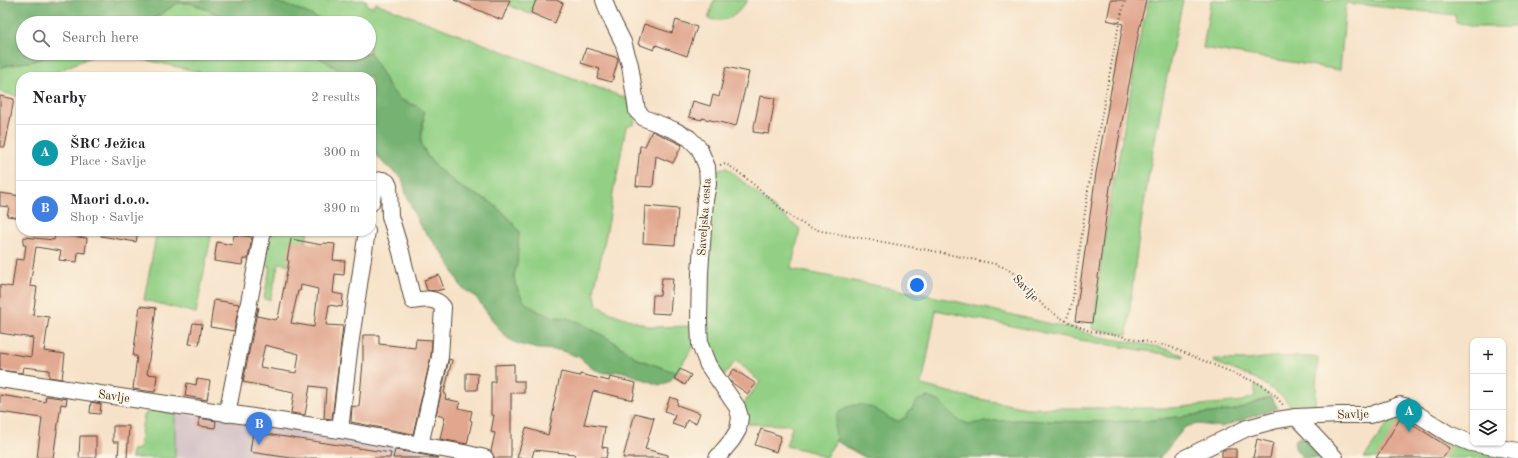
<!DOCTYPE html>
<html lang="en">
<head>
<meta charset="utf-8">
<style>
  :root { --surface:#fff; --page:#f6f6f6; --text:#202124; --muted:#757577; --line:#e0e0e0; --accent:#b5179e }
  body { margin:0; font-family:"Old Standard TT",serif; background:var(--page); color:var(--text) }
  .controls { position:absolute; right:12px; bottom:12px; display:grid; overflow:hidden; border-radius:8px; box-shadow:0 1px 3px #0004 }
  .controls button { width:36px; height:36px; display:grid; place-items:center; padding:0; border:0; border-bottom:1px solid var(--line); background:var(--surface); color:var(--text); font:20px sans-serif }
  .you { position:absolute; left:917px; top:285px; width:14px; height:14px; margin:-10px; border:3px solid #fff; border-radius:50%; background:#1a73e8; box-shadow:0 0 0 6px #1a73e833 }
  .badge { display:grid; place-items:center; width:26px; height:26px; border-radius:50%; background:var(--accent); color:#fff; font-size:13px; font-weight:700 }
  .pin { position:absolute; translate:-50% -33px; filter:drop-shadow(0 1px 2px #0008) }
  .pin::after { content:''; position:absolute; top:21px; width:14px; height:12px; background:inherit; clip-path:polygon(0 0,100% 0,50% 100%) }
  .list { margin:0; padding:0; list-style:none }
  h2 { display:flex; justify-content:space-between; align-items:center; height:52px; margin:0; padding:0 16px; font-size:17px }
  h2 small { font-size:13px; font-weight:400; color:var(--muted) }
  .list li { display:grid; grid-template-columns:26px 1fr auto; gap:12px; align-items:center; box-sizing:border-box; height:56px; padding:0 16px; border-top:1px solid var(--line) }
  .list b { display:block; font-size:15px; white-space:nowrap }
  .list p { margin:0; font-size:13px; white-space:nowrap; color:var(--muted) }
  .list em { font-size:13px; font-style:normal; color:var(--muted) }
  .icon { flex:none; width:22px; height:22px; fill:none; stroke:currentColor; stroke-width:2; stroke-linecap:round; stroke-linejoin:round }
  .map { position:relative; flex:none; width:1518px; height:458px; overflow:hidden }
  .search { position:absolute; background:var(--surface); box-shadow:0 1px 3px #0004; left:16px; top:16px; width:360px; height:44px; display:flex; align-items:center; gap:10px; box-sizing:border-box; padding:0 14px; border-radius:22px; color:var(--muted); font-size:15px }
  .panel { position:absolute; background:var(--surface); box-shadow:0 1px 3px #0004; left:16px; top:72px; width:360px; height:164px; border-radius:16px }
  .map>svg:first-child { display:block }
  .industrial { fill:#d2bec4 }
  .green { fill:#93d085; stroke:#677d52 }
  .forest { fill:#76b272; stroke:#586e48 }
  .building { fill:#e1a68e; fill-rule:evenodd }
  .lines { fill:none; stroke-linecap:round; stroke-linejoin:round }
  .minor-casing { stroke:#574638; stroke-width:18 }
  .path { stroke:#574638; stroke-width:2; stroke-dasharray:1 3; stroke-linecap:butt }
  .minor { stroke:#fff; stroke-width:16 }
  .labels { text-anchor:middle; stroke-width:4; stroke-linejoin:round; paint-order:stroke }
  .street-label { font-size:12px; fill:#3b2a1e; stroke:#fcf5e5 }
</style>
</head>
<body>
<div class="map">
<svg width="1518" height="458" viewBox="0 0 1518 458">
  <rect width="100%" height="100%" fill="#fcf5e5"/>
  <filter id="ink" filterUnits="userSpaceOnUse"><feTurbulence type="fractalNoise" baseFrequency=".025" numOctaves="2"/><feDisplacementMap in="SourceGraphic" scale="8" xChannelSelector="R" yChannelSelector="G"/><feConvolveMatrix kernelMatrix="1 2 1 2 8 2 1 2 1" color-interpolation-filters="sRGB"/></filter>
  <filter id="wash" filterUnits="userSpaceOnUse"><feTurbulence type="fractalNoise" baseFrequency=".012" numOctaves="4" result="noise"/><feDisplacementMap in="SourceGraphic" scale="16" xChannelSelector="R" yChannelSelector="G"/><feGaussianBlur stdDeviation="0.9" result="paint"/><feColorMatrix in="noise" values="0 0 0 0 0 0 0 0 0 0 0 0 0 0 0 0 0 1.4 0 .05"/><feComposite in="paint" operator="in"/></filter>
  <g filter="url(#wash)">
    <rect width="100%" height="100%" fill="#f6e2c8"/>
    <path class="industrial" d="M175,413L218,417L462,458H175Z"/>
    <g class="green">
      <path d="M271,0H366L368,6L373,7L376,3L628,99L636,117L634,124L626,127L617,176L614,187L609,220L594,291L597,305L611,313L651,327L694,326L695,343L677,373L638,359L611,340L581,323L567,318L554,317L539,312L524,302L515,284L514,275L517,264L519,231L506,215L489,201L462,188L437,168L427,156L421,142L424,119L408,102L399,100L388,85L369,51V23H328L300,10Z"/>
      <path d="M511,0H537L530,14L508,5Z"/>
      <path d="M714,0H748C735,16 730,23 708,19Z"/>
      <path d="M1149,0H1183C1159,111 1138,222 1127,335L1092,329L1113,178L1116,173L1140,37Z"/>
      <path d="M1211,0H1518V27H1474L1456,22L1455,15L1346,3L1340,70L1203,48Z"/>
      <path d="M178,3H191L238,23H142L151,20Z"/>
      <path d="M60,53H100L51,74V77H21V97L0,92V67L33,61Z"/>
      <path d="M115,53H312L350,77H222Z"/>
      <path d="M723,168H727L788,220L800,229L791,269L946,299L1064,327L1066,325C1072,327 1079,330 1086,333C1119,343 1150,341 1183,355V357L1074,339L936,310L922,385L964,396L1027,408H1172L1242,401L1255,396V385L1271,397L1235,410L1144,421L1087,422L1020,420L995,421L969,424L958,420L948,410H910L906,417L899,421L891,420L882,413L835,426L836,441L825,458L813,452L786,446L792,427L791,425L748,424L742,406L760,382L736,360L724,375L714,365L702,325L714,178L719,169Z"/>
      <path d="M157,231H212L196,313L144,300Z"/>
      <path d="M267,231H308L302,262L290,265L279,263L270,300L264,299L270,266L261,264Z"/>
      <path d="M1272,357H1318L1315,407L1332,410L1300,413L1292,408L1283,397L1259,380L1214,362V359L1247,360Z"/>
      <path d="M148,409L175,413V458H131L132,450L139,449L143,419Z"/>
      <path d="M1397,410L1518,458H1364Z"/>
    </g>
    <g class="forest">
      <path d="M0,0H271L300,10L328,23H238L191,3H178L151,20L142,23H23V53H60L33,61L0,67Z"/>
      <path d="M369,51L388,85L399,99L419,107L424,112L421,142L427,156L437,168L462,188L489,201L506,215L519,231L517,264L514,275L515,284L524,302L539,312L554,317L567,318L581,323L611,340L638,359L677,373L669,382L659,385L621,371L605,373L593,369L579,357L559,350L538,349L518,344L507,338L499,329L475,296L462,288L444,255L420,226L407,197L402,178L384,164L371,148V77H350L312,53H369Z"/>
      <path d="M928,397L940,402L958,420L969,424L995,421L1020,420L1087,422L1144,421L1235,410L1271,397L1278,408L1221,427L1198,424L1185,427L1160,458H866L836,441L835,426L838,413C852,401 867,403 882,413C889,418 891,420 899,421L906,417L918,400Z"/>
      <path d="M1300,437L1310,438L1330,458H1303L1295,448L1294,441Z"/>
    </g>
    <g id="blocks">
      <g class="building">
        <path d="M454,0H510L502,20Z"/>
        <path d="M536,0H556L563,3L555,23L531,13Z"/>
        <path d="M1111,0H1146L1139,30L1110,187L1092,323L1075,321L1096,173L1123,24L1107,20Z"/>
        <path d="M676,20L697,27L687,56L656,45L654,50L638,44L644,24L672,33Z"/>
        <path d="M586,48L618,58V60L612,82L597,78L600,69L581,63Z"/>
        <path d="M726,67L749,72L736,126L702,118V120L689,117L693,101L710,106L713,95L719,97Z"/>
        <path d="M0,96L14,99L5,147H0Z"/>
        <path d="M760,96L775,98L769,134L753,132Z"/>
        <path d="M652,131L682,145L673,163L656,156L653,187L636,186L640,146H645Z"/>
        <path d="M0,193L21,196V218L7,216L9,207L0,206Z"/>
        <path d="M645,206L678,209L675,245L643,243Z"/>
        <path d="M101,231H138L136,242L101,236Z"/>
        <path d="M55,234L87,238L85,253L78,252L77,262L59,260L61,251L36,247L30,286L37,287L33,315L49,317L44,351L65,354L62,379L49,377V370L23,367L22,373L0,370V352L31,357L33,338L0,333V285L12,287L16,259L24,260L26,245H23L24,237L54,240Z"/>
        <path d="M234,235L252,237L248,259H243L242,265L214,261L217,242L232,245Z"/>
        <path d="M291,239L322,245L323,243L335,244L333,260L345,261L344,275L335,274L333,293L343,295L342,307L329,305L326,325L343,326L332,419L324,418L326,388L310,386L305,415L291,413L294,392L243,382L258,307L259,308L257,316L276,320L277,318H278L289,261L287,260ZM301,285L318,289L314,327L291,323L298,291H300ZM265,345L299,354L296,373L260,367Z"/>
        <path d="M439,275L444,289L436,291L427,290L424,280Z"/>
        <path d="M662,278H673L670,314L652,313L653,295H660Z"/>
        <path d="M214,300L239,304L234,331L210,327Z"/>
        <path d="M140,306L156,308L147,374L157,375L155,392L133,389L137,356H133Z"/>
        <path d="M193,323L202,324L199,345L189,344Z"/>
        <path d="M363,335H379V344L415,348L416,339L432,340L431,356L413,434L351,422L352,406L359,407L363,362Z"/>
        <path d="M449,359L452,360L444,393L446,394L445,399L460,402L458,408L472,411L470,420L472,421L467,444L440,439L445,417L436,415Z"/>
        <path d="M514,364V381H524V393H511V458H494L491,451L495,433L491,432L494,415H491V382H495V365Z"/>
        <path d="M680,369L691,375L685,385L674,378Z"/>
        <path d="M734,369L756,384L748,394L731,382L728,377Z"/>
        <path d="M561,372L580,376V374L609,381L610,377L636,383L633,400L593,391L584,424L605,427L602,447L608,448L606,458H574L575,454L534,450L532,458H517L526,428L548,435L554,408H553Z"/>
        <path d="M466,373L478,374L477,390H466Z"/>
        <path d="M197,379L210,381L207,400L185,396L187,383L196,385Z"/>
        <path d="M0,395L45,402L46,396L67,399L66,405L61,404L53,458H37L42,418L0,412Z"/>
        <path d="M670,397L678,400L677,405L700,413L696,423L687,420L684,428L672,424L675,415L665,411Z"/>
        <path d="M91,402L101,404L100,414L90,413Z"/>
        <path d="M635,413L654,418L645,449L668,455V458H623Z"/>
        <path d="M1401,417L1450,448L1443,458H1376Z"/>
        <path d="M199,418L216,421L215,428L198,426Z"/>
        <path d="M113,426H129L127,458H118L119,442H113Z"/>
        <path d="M761,429L781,436L776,452L755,445Z"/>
        <path d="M253,432L391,453L390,458H291L250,452Z"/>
        <path d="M80,436H96V458H79Z"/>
        <path d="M1257,439L1273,443L1270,458H1253Z"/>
        <path d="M1226,449H1236V458H1222V451Z"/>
        <path d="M395,450L418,454L439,458H393Z"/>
      </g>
    </g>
  </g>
  <g filter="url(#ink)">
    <use href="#blocks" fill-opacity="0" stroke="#574638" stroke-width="1"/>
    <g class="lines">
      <defs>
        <g id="minor">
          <path d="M604,0L609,14L623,42L630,65L637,111L644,118L674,130L689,138L699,148L707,167L708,184L705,200L700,273L699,321L700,345L708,365L737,407L740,417L738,430L732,440L717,458"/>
          <path d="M371,203L376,181L383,180L387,182L389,186L390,216L401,252L413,301C424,299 436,297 443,307L440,357L420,445"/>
          <path d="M0,379L340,430L464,453L485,458"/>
          <path d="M227,414L263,231"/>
          <path d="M1296,417L1335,458"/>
          <path d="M340,430L349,352L367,231"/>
          <path d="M1185,458L1247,428L1277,420L1296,417L1339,415H1370L1400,405L1405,406L1414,412L1449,434L1471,443L1518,451"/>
        </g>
      </defs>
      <use href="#minor" class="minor-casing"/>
      <g class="path">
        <path d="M720,165L726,164L731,167C741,174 751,182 760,190C783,209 791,222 821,231L928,250L995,264L1006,268L1019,277L1045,308L1066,321L1090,331L1125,337L1168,346L1260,384L1274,394L1283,405"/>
        <path d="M1066,321L1072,304L1090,177L1119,24L1125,0"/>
      </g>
      <use href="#minor" class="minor"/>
    </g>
  </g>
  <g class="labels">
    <g class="street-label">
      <text transform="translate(704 217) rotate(-86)" y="4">Saveljska cesta</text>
      <text transform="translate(1026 288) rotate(47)" y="4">Savlje</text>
      <text transform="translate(114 396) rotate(8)" y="4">Savlje</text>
      <text transform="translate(1353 414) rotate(-2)" y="4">Savlje</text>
    </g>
  </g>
</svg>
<div class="controls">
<button>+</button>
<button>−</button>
<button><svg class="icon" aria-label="layers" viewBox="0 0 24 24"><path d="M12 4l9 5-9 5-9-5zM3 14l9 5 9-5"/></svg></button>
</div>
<div class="you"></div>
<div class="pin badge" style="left:1409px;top:432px;background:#0f9aa8">A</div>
<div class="pin badge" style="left:259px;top:445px;background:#3f7fe0">B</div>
<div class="search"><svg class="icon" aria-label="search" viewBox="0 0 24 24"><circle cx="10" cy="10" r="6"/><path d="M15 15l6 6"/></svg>Search here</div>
<section class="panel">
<h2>Nearby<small>2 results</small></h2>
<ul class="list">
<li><span class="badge" style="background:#0f9aa8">A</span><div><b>ŠRC Ježica</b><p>Place · Savlje</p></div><em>300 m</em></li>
<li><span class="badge" style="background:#3f7fe0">B</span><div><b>Maori d.o.o.</b><p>Shop · Savlje</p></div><em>390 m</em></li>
</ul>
</section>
</div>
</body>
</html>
